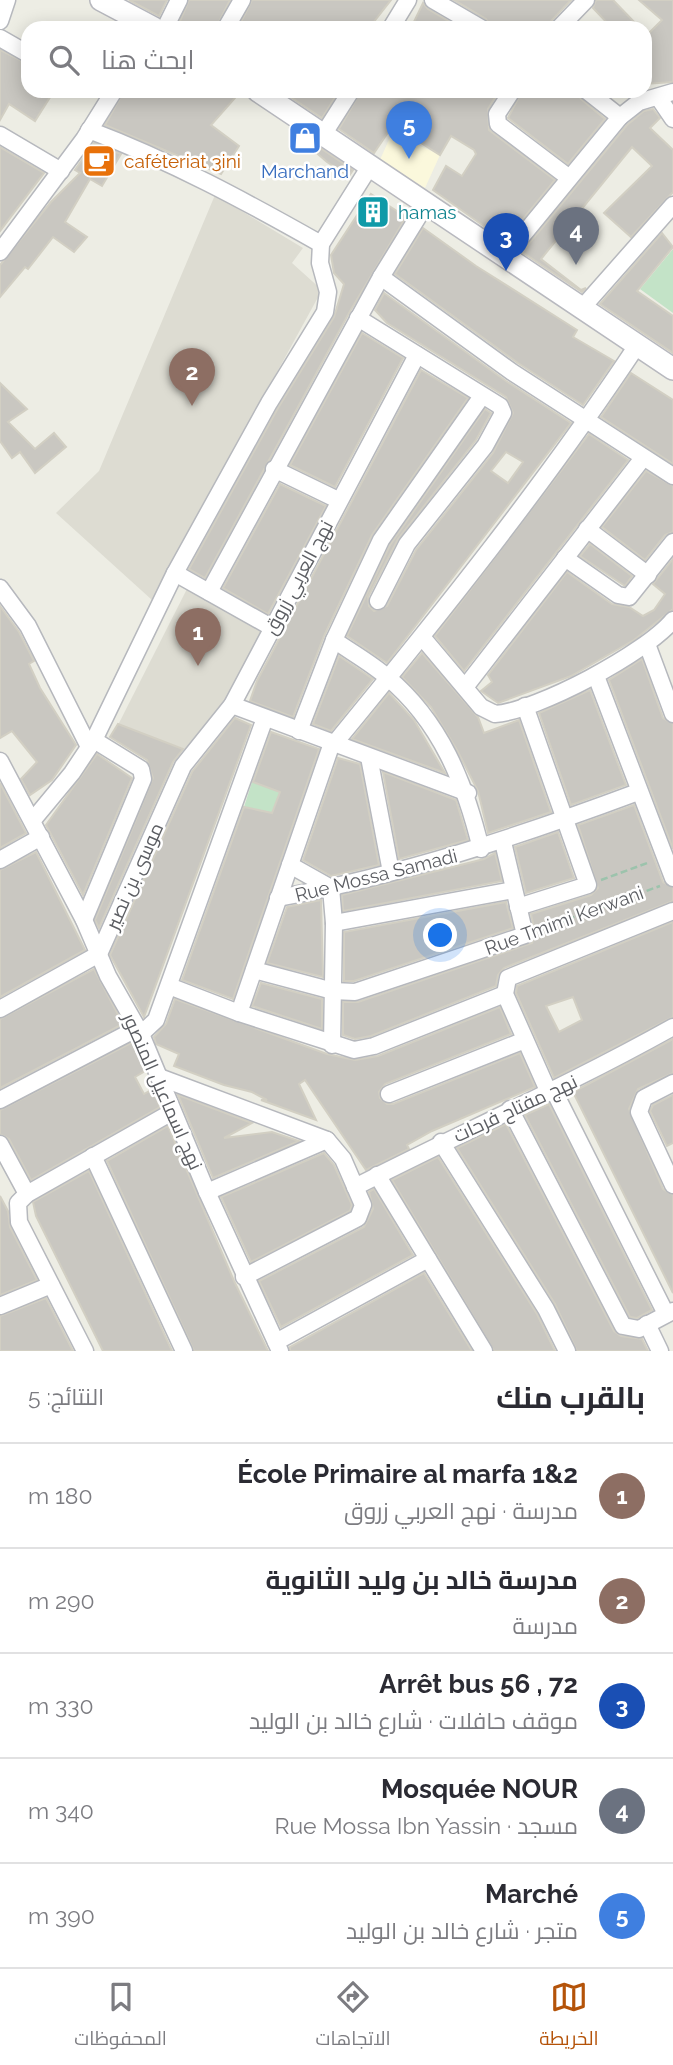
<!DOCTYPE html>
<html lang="ar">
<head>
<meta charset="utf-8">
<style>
  :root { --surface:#fff; --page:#f2f2f3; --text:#2b2b33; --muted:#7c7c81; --line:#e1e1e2; --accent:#b45309 }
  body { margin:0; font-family:Raleway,Cairo,sans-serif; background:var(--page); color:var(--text); direction:rtl }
  .you { position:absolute; left:441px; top:936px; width:24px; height:24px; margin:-18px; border:5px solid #fff; border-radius:50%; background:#1a73e8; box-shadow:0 0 0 10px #1a73e833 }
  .badge { display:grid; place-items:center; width:46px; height:46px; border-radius:50%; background:var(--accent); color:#fff; font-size:23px; font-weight:700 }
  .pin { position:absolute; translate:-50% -58px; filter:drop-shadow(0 2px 4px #0008) }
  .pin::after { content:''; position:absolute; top:37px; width:24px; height:21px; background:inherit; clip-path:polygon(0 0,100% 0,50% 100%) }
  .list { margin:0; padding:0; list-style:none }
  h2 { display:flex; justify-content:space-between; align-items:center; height:91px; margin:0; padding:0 28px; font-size:30px }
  h2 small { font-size:23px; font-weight:400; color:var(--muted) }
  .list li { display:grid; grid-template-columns:46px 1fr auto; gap:21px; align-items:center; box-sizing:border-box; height:105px; padding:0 28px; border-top:2px solid var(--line) }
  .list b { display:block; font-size:26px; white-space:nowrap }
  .list p { margin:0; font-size:23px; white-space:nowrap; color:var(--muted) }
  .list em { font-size:23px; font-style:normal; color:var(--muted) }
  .icon { flex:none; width:38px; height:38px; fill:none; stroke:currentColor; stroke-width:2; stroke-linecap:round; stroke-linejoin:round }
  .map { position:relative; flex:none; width:673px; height:1351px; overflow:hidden; direction:ltr }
  .search { position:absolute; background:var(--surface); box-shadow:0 4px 18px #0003; left:21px; right:21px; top:21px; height:77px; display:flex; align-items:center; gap:18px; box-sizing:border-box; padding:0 24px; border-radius:21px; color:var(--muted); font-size:26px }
  .sheet { height:616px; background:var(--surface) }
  nav { display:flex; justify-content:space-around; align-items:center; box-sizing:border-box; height:98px; border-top:2px solid var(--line); background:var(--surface); font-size:19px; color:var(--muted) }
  nav a { display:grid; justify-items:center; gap:4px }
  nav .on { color:var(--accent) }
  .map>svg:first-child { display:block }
  .commercial { fill:#fbf8dc }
  .education { fill:#dddcd2 }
  .green { fill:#c3e3c7 }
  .building { fill:#c9c7c1; stroke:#d2cfc3; stroke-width:2; fill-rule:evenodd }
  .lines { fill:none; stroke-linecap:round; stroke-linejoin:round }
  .street-casing { stroke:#b6b8bd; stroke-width:19 }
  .secondary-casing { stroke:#b8b9bf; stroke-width:24 }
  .path { stroke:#9cc3ac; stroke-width:2.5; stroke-dasharray:7 3.5; stroke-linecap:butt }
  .street { stroke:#fff; stroke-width:16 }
  .secondary { stroke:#fff; stroke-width:21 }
  .labels { text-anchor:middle; stroke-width:5; stroke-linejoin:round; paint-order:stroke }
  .food-label { font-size:19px; fill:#c56008; stroke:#fff; text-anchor:start }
  .shop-label { font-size:19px; fill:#366cbe; stroke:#fff }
  .culture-label { font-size:19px; fill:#0d838f; stroke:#fff; text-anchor:start }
  .street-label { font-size:19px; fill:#5c5e63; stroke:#fff }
</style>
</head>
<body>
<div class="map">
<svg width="673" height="1351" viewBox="0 0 673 1351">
  <rect width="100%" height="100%" fill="#edede4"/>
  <path class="commercial" d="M392,133L440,155L425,188L379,162Z"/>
  <g class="education">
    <path d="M215,195L303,248L292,263L322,290L152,600L56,513L99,471Z"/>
    <path d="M190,583L266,629L229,702L188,750L118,725Z"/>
  </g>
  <g class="green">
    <path d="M673,249V313L640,289Z"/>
    <path d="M252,782L280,792L270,817L244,807Z"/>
  </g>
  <g class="building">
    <path d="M129,0H167L159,16Z"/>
    <path d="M189,0H230L216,28H177Z"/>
    <path d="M252,0H391L369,28H238Z"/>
    <path d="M454,0H571L551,21L549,28H491L486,19Z"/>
    <path d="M596,0H613L640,28H612L593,8Z"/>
    <path d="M639,0H673V82L645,84V37L662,20Z"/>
    <path d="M423,3L428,9L460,28H411Z"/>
    <path d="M0,50L28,64V91H54L35,121L9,104L0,120Z"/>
    <path d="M124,91H226L235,98L211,125L239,146L221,174L105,125Z"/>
    <path d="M292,91H339L322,118L289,96Z"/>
    <path d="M361,91H463L474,97L478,91H499L488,109L489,130L555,180L505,241L433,190L446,166L462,176L476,154L474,150L451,136L440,155L393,125L374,153L339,129Z"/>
    <path d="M522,91H577L581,99L605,119L568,164L508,118Z"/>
    <path d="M653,109L660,118L650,128L673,150V192L631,237L604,213L652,166L632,147L541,259L581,290L586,288L582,292L522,252L627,125L644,111Z"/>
    <path d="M298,133L353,170L349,176L327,162L296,135Z"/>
    <path d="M94,143L121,154L102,186L90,179L65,222L87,237L74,252L53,237L28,269L25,267L0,297V265L51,202L80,173L75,170Z"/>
    <path d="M0,147L44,173L0,231Z"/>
    <path d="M371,194L406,217L349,313L205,578L189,569L278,408L334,317L344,284L334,273L331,255Z"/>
    <path d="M423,228L476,266L577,330L573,337L614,361L583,405L518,363L395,274Z"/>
    <path d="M662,233L673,247L637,291L673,316V353L600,304Z"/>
    <path d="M384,293L506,381L571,423L387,663L347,636L390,545L485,409L491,413L476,440L398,539L368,597L369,606L374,611L387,606L416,550L493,453L513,413L506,397L387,323L375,310ZM506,452L523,462L508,483L491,471Z"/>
    <path d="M362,333L403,358L335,487L290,465Z"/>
    <path d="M421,370L468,398L372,535L324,636L293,717L250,701L257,681Z"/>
    <path d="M631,373L673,400V464L601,417Z"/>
    <path d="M0,383L27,409L8,422L35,449L54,433L66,447L35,473L20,452L12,458L0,441Z"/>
    <path d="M589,434L628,460L464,671L435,636Z"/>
    <path d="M646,471L673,486V532L665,535L645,560L602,527Z"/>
    <path d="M280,484L326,506L268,614L223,588Z"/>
    <path d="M590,544L632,576L625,586L580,556Z"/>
    <path d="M673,559V609L634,640L571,676L498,703L481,691L492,682L488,675L567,572L612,604L629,607L643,616L654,610L665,594L653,584Z"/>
    <path d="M0,606L19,632L34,661L29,664L40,688L76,745L52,780L30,795L21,779L37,762L12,731L0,738Z"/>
    <path d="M422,653L478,717L484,733L519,720L551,812L488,833L478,791L457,750L431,707L402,677Z"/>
    <path d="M339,656L373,679L331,731L313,724Z"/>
    <path d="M642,659L663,718L673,724V849L609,680Z"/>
    <path d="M590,690L626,785L571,805L539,713Z"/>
    <path d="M389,693L414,720L445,773L352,739Z"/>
    <path d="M235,718L251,725L144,1017L110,955L192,772Z"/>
    <path d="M118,724L183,749L173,762L99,928L95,920L153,778L147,760L110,737Z"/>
    <path d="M271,732L319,749L233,999L182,980L244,807L272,813L280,792L253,782Z"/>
    <path d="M97,754L132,778L83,895L46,825Z"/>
    <path d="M338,758L360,764L379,865L331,876L303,860Z"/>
    <path d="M383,772L456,800L468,840L399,859Z"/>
    <path d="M0,783L26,833L0,848Z"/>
    <path d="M634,805L663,882L673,888V901L504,968L498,975L496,986L371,1036L355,1039L343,1035V1002H358L532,943L535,933L531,914L591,895L598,888L578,825Z"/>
    <path d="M558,832L574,878L526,893L515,847Z"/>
    <path d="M36,852L85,950L0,997V870Z"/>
    <path d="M495,853L502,881L343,911L342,895L484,859Z"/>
    <path d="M321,900L323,977L267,963L287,907Z"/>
    <path d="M506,902L513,928L354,981H344V932Z"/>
    <path d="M673,922V1017L554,1078L516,993L517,986ZM573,997L582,1020L559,1032L546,1006Z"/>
    <path d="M94,969L123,1024L0,1088V1019Z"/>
    <path d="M261,983L322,999V1029L252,1006Z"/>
    <path d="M175,999L327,1054L355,1060L378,1056L500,1007L511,1034L385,1084L379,1092L380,1098L387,1104H393L520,1053L535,1087L432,1131L407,1145L409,1149L366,1170L305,1080L299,1084L316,1120L261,1100H267L252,1092L224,1085L174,1066L179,1054L156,1044L154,1037L166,1024Z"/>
    <path d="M673,1039V1073L638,1089L629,1109L663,1189L673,1195V1293L573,1092Z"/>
    <path d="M133,1042L145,1071L135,1077L144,1094L153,1089L160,1107L31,1180L9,1139L0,1134V1110Z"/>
    <path d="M178,1095L252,1123L224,1138L272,1132L299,1141L213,1178Z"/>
    <path d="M673,1095V1143L667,1146L650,1111L653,1105Z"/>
    <path d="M549,1104L652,1310L637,1318L630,1317L525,1115Z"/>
    <path d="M506,1124L614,1331L621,1336L642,1339L648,1351H577L555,1304L457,1148Z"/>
    <path d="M168,1126L234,1281L268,1351H194L107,1161Z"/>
    <path d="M324,1153L334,1165L352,1205L350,1211L251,1262L221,1197Z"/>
    <path d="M438,1157L537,1314L555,1351H494L392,1180Z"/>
    <path d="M89,1171L172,1351H103L36,1216L33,1202Z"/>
    <path d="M374,1189L413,1255L281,1327L259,1281L364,1227L373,1209L369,1192Z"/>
    <path d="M0,1196L8,1211L10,1227L37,1280L0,1295Z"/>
    <path d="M424,1273L472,1351H290V1347Z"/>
    <path d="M46,1298L73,1351H0V1316Z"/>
  </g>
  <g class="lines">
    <defs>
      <g id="street">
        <path d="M433,0L481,28"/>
        <path d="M0,21L7,0"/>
        <path d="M165,28L179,0"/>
        <path d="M226,28L242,0"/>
        <path d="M391,28L408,0"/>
        <path d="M559,28L586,0"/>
        <path d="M0,38L28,54"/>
        <path d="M512,91L497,114L498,124L568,177"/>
        <path d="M658,97L673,119"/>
        <path d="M620,117L639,102L673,92"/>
        <path d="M89,130C171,161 245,201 321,244"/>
        <path d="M0,135L61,171"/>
        <path d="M323,135L351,91"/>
        <path d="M0,252L84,139L114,91"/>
        <path d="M504,258L620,117L587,91"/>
        <path d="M381,277L512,372L673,476"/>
        <path d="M582,308L673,205"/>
        <path d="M358,318L500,406L503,413L485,446L407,544L378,601"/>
        <path d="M274,469L338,500"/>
        <path d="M587,529L648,575"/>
        <path d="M565,558L618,595L629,597L673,542"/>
        <path d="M175,573L271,627"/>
        <path d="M0,588L28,626L89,747"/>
        <path d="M209,592L381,277L426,204"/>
        <path d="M422,637L481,707L495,714C537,711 646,653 673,620"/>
        <path d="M334,640C351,652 371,663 387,677C441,722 465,783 481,849"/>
        <path d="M647,644L673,714"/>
        <path d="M596,676L673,878"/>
        <path d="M466,686L643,458"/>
        <path d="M232,705L468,793"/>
        <path d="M299,731L334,640L381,540L482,396"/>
        <path d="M334,744C441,614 545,484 638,344"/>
        <path d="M369,757L391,872"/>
        <path d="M0,761L84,920L108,976L141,1034L207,1192L280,1351"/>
        <path d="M33,820L72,773L94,740L175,573L269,403L325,312L328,292L320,263L321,244L370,166"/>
        <path d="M0,860L41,837"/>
        <path d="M290,865L331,888L334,923L332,1045"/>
        <path d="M278,898C402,875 520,836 638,792"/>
        <path d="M518,907L588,885L525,706"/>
        <path d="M84,920L143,779L141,769L94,740"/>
        <path d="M334,923L513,890"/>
        <path d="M254,970L333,991L355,992L525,935L503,842"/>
        <path d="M169,986L239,1013L354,1050L374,1046L505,994"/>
        <path d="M0,1009L99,954L183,766L232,705L417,355"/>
        <path d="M239,1013L332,743"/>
        <path d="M141,1034L156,1020L265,718"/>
        <path d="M159,1077L327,1140L343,1159L363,1205L358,1218L244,1277"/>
        <path d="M673,1083L644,1098L639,1112L673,1185"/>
        <path d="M554,1091L666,1314"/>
        <path d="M549,1093L505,994L508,978L673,911"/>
        <path d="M389,1094L525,1040"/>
        <path d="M0,1100L138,1028"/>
        <path d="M510,1109L623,1326L639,1329L673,1311"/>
        <path d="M441,1142L546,1309L567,1351"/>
        <path d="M0,1144L27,1194"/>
        <path d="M93,1156L184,1351"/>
        <path d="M377,1175L484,1351"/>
        <path d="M355,1187C461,1133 569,1085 673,1027"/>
        <path d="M207,1192L327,1140"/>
        <path d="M0,1306L51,1285"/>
        <path d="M647,1324L660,1351"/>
        <path d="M276,1342L428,1259"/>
        <path d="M85,1351L19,1222L18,1203L27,1194L172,1112"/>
      </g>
      <g id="secondary">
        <path d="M101,0L154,28"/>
        <path d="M258,91L673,369"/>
      </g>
    </defs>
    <use href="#street" class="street-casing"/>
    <use href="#secondary" class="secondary-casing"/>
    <g class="path">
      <path d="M601,880L650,862"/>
      <path d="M538,930L660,886"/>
    </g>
    <use href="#street" class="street"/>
    <use href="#secondary" class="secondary"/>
  </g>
  <defs>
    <symbol id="shop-square" viewBox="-11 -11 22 22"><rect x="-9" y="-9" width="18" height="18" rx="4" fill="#3f7fe0" stroke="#fff"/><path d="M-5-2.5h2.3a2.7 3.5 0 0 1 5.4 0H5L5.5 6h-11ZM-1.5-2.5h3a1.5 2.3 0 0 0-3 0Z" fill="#fff"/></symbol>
    <symbol id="cafe-square" viewBox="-11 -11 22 22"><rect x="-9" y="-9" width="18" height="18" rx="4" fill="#e8710a" stroke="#fff"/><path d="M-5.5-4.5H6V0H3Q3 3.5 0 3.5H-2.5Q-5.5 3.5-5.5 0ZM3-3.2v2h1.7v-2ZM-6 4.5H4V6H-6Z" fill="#fff"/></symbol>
    <symbol id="building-square" viewBox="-11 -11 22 22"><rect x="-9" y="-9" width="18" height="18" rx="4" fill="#0f9aa8" stroke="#fff"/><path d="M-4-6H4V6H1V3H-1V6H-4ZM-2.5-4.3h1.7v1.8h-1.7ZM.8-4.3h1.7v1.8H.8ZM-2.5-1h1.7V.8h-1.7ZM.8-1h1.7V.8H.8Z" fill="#fff"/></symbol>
  </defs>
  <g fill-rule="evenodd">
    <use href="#shop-square" x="286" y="119" width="38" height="38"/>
    <use href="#cafe-square" x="80" y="142" width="38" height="38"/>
    <use href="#building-square" x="354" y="193" width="38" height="38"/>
  </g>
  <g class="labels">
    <g class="food-label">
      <text x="124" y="168">caféteriat 3ini</text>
    </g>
    <g class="shop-label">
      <text x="305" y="178">Marchand</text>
    </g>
    <g class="culture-label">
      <text x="398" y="219">hamas</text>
    </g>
    <g class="street-label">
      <text transform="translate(298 577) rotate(-62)" y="7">نهج العربي زروق</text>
      <text transform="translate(376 875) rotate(-14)" y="7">Rue Mossa Samadi</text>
      <text transform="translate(134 876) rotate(-66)" y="7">موسى بن نصير</text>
      <text transform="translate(564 920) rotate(-20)" y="7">Rue Tmimi Kerwani</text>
      <text transform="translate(163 1091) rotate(66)" y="7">نهج اسماعيل المنصور</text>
      <text transform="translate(515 1108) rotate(-25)" y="7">نهج مفتاح فرحات</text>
    </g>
  </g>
</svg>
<div class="you"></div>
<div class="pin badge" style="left:198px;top:666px;background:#8d6e63">1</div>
<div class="pin badge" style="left:192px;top:406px;background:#8d6e63">2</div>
<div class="pin badge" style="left:506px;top:271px;background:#1a4fb4">3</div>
<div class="pin badge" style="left:576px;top:265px;background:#6b7280">4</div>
<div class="pin badge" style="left:409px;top:159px;background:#3f7fe0">5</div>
<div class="search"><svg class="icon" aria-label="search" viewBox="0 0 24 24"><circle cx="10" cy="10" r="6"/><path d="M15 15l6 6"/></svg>ابحث هنا</div>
</div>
<section class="sheet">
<h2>بالقرب منك<small>النتائج: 5</small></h2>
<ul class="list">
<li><span class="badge" style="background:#8d6e63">1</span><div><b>École Primaire al marfa 1&amp;2</b><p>مدرسة · نهج العربي زروق</p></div><em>180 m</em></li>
<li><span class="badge" style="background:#8d6e63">2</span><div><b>مدرسة خالد بن وليد الثانوية</b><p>مدرسة</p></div><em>290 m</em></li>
<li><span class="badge" style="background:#1a4fb4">3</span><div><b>Arrêt bus 56 , 72</b><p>موقف حافلات · شارع خالد بن الوليد</p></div><em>330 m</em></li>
<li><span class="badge" style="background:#6b7280">4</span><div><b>Mosquée NOUR</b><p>مسجد · Rue Mossa Ibn Yassin</p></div><em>340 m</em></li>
<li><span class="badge" style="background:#3f7fe0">5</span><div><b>Marché</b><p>متجر · شارع خالد بن الوليد</p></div><em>390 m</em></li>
</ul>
</section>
<nav>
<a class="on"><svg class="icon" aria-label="map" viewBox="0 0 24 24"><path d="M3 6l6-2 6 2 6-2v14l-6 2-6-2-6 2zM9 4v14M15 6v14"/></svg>الخريطة</a>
<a><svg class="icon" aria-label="directions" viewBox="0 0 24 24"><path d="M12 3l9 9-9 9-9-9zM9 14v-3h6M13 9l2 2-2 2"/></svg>الاتجاهات</a>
<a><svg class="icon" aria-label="saved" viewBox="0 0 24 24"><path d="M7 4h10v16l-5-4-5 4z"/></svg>المحفوظات</a>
</nav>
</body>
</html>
